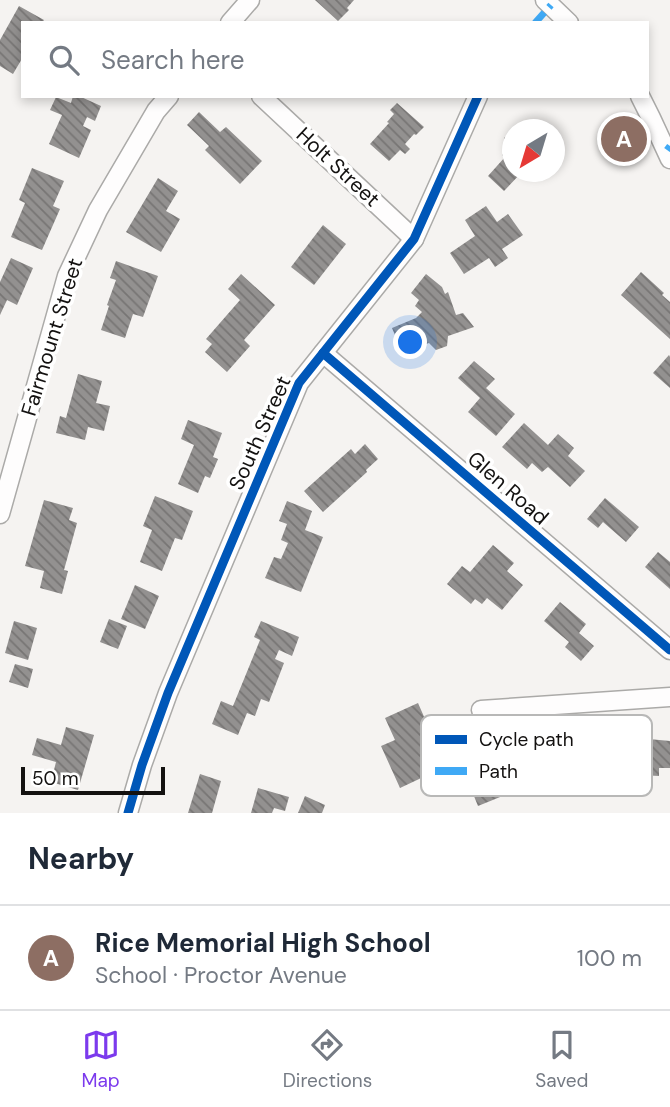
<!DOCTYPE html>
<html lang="en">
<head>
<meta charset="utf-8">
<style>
  :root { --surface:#fff; --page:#f6f6f7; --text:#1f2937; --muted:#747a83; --line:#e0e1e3; --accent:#7c3aed }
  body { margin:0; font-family:"DM Sans",sans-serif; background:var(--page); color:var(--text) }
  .compass { position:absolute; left:502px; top:119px; width:63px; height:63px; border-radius:50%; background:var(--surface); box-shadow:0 4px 10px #0003; rotate:218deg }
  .scale { position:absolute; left:21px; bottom:18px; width:144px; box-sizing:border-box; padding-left:7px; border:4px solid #131110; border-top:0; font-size:19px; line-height:24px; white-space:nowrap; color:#131110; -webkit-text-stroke:5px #fff; paint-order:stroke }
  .you { position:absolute; left:411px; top:343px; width:24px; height:24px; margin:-18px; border:5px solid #fff; border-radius:50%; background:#1a73e8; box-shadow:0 0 0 10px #1a73e833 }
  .badge { display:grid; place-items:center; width:46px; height:46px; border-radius:50%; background:var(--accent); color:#fff; font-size:23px; font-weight:700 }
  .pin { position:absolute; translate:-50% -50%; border:4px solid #fff; box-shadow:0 2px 7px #0006 }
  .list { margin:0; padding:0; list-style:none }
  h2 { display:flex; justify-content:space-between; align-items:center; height:91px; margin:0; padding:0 28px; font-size:30px }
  h2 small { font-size:23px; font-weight:400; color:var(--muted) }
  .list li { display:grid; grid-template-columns:46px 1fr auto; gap:21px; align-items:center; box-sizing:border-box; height:105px; padding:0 28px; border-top:2px solid var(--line) }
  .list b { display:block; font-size:26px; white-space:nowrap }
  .list p { margin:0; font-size:23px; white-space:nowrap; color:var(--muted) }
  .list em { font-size:23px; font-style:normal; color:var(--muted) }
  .icon { flex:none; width:38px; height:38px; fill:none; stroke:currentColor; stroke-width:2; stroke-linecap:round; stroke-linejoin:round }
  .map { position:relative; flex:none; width:670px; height:813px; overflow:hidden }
  .search { position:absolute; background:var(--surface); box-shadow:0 4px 10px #0003; left:21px; right:21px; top:21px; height:77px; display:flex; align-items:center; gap:18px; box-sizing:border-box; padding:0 24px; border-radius:0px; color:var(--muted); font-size:26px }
  .sheet { height:196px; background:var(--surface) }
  nav { display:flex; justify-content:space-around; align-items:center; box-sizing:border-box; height:98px; border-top:2px solid var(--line); background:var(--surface); font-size:19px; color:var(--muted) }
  nav a { display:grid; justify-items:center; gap:4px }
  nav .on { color:var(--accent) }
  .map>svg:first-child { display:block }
  .building { fill:url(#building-back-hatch) }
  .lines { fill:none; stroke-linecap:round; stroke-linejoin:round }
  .minor-casing { stroke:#abaaa8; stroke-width:21 }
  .minor { stroke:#fefdfd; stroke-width:18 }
  .quiet { stroke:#3fa9f5; stroke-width:7; stroke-dasharray:14 7; stroke-linecap:butt }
  .cycleway-casing { stroke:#fff; stroke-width:13 }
  .cycleway { stroke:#0057b8; stroke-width:9 }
  .labels { text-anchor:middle; stroke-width:7; stroke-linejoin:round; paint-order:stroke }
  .street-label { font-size:21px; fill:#131110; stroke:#fff }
  .key { fill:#fff; stroke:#b8b8b7; stroke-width:2 }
  .key-label { font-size:19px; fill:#131110 }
</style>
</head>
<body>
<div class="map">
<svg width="670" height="813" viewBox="0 0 670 813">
  <defs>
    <pattern id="building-back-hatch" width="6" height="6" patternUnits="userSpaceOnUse" patternTransform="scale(1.75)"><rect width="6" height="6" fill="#939190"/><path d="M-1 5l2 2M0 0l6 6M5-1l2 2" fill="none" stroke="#777574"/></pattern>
  </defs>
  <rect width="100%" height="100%" fill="#f5f3f1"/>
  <g class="building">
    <path d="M315,0H354L347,8L349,10L338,21Z"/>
    <path d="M19,6L44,20L42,23H23V57L13,74L0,66V40Z"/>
    <path d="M73,96H79L101,106L95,121L87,117L83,126L91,130L79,158L49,144L62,115L50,110L56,97L71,103Z"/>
    <path d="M397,103L424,127L416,135L414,134L405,144L410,149L405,154L400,150L389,161L370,144L389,123L387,122L394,114L390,110Z"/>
    <path d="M199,112L220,132L226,127L262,161L240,184L205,150L209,146L187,125Z"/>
    <path d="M512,132V172H522L504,191L488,176L505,157L502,155L511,145L504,138Z"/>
    <path d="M32,168L64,181L53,206L60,209L42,250L11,237L25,203L19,200Z"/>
    <path d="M158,178L178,191L166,211L180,219L161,252L126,232Z"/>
    <path d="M486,206L497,222L508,214L523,235L502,249L508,258L495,267L489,258L464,274L450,253L475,236L465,220Z"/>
    <path d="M323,225L346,244L314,285L291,267Z"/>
    <path d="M11,258L33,268L17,305L7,300L0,315V282Z"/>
    <path d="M116,261L158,276L143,317L133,314L125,338L101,330L109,306L107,305L116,280L110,278Z"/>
    <path d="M641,272L664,293L662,295L670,302V339L621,295Z"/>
    <path d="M241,274L275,305L244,340L250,346L227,372L205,352L212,344L206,339L240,300L228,289Z"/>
    <path d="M426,274L442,287L445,294L448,292L456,315L463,313L474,327L448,336L447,346L436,350L429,343L402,352L392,328L416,318L422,312L415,306L419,300L411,293Z"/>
    <path d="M669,355L670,357V388L653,373Z"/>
    <path d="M474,361L495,379L486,388L515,414L496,436L468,412L480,398L458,378Z"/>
    <path d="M78,374L102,381L96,403L110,406L104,431L88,427L85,440L56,433L60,416L66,418Z"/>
    <path d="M188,420L222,433L213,457L218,459L210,478L205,476L198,493L178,484L194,445L181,439Z"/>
    <path d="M524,423L548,445L558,434L574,448L568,456L585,471L570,487L548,467L542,472L532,463L527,469L502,447Z"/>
    <path d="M365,444L378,459L366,470L367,472L323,512L304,491L351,449L355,454Z"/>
    <path d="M155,496L193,511L182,540L175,538L162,571L140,562L152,530L143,526Z"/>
    <path d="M605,498L639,527L626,542L603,522L598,528L587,519Z"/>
    <path d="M44,500L73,508L69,520L77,523L64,570L68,571L62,594L40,588L44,571L25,566Z"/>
    <path d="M287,501L312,511L305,530L323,537L301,592L265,578L274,557L281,559L288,543L281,540L287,524L279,521Z"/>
    <path d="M493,545L514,563L507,571L523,585L502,610L487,598L482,604L475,599L471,604L447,584L462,566L470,572Z"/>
    <path d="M658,552L670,562V589L645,567Z"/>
    <path d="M135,585L159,596L145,629L121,619Z"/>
    <path d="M560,602L586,624L579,633L594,646L581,661L565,647L569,642L544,621Z"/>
    <path d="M109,619L127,626L118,649L100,642Z"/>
    <path d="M14,621L37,628L28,660L5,653Z"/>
    <path d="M261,621L299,637L292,656L279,650L275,659L284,663L269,702L261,699L255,716L247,713L238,735L212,724L221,701L233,706L260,640L254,637Z"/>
    <path d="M15,664L33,669L28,688L9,682Z"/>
    <path d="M418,703L436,744L424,749L434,772L400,788L381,746L395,740L385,718Z"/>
    <path d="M66,727L94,735L78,790L51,782L56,762L32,755L37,738L61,745Z"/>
    <path d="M638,738L670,741V768H659V776L640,775L639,787L625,786L627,757H637Z"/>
    <path d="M506,763L511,775L531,767L539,787L517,796L515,791L478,806L467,779Z"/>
    <path d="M200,774L221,781L212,813H188Z"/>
    <path d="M258,788L289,797L285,811L274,808L272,813H251Z"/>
    <path d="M305,796L325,805L322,813H298Z"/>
  </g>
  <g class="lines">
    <defs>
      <g id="minor">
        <path d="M545,0L569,23"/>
        <path d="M230,23L250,0"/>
        <path d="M261,96L414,239"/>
        <path d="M640,96L651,118L670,159"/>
        <path d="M323,353L670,650"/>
        <path d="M0,514L67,276L98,210L156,111L169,96"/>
        <path d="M481,710L670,697"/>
        <path d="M128,813L142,765L168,693L299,383L414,239L478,96"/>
      </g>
    </defs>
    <use href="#minor" class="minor-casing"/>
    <use href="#minor" class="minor"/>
    <g class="quiet">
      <path d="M535,23L551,5"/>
      <path d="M667,150L670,146"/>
    </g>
    <defs>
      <g id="cycleway">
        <path d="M323,353L670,650"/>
        <path d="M128,813L142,765L168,693L299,383L414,239L478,96"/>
      </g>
    </defs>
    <use href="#cycleway" class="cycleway-casing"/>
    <use href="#cycleway" class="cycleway"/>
  </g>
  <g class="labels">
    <g class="street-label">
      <text transform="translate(338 167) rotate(43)" y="7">Holt Street</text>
      <text transform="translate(52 337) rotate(-73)" y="7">Fairmount Street</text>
      <text transform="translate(260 433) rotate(-66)" y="7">South Street</text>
      <text transform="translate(508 488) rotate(41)" y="7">Glen Road</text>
    </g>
  </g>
  <rect x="421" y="715" width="231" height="81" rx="10" class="key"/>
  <rect x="435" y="735" width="32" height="9" fill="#0057b8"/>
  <rect x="435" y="767" width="32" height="8" fill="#3fa9f5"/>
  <g class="key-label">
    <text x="479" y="746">Cycle path</text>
    <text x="479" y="778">Path</text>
  </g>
</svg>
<svg class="compass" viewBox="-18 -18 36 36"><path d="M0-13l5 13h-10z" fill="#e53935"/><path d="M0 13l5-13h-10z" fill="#747a83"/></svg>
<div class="scale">50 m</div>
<div class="you"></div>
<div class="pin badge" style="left:624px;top:139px;background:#8d6e63">A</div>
<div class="search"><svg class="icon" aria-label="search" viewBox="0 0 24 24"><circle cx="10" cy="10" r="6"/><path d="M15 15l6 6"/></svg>Search here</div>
</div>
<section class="sheet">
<h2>Nearby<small></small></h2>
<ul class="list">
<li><span class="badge" style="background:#8d6e63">A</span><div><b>Rice Memorial High School</b><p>School · Proctor Avenue</p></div><em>100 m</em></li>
</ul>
</section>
<nav>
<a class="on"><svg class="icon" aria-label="map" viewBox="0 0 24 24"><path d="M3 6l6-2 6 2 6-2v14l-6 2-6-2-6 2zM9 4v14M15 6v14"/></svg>Map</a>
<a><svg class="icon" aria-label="directions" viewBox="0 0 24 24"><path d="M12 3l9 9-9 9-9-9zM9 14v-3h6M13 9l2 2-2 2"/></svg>Directions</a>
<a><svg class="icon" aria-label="saved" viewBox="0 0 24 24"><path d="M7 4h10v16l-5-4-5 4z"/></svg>Saved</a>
</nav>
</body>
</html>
